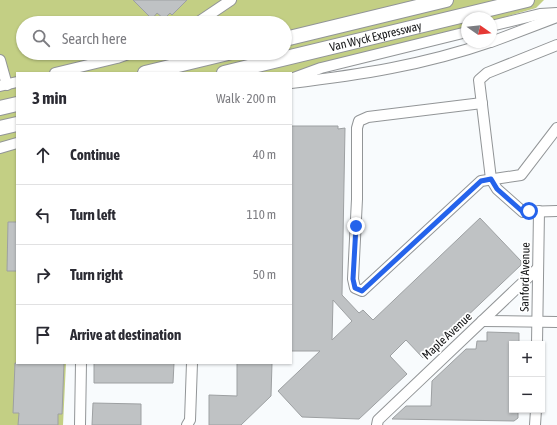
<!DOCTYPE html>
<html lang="en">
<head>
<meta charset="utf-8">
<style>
  :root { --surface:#fff; --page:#f7f7f7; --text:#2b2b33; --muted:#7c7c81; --line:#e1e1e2 }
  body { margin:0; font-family:"Asap Condensed",sans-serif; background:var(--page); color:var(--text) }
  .controls { position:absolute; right:12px; bottom:12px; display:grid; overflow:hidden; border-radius:0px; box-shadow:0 1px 3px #0004 }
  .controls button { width:36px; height:36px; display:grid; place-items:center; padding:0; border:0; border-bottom:1px solid var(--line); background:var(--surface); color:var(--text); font:20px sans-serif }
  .compass { position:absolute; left:461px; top:12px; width:36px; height:36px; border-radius:50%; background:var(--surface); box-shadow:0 1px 3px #0004; rotate:104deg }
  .stop { position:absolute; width:12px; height:12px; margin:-9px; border:3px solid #2563eb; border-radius:50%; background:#fff }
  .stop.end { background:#2563eb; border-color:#fff; box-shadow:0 1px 4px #0008 }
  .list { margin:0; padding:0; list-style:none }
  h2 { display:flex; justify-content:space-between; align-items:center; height:52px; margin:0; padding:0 16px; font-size:17px }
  h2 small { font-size:13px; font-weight:400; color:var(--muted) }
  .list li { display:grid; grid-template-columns:26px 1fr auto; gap:12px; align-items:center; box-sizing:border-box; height:60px; padding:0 16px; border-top:1px solid var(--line) }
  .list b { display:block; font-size:15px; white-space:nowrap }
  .list em { font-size:13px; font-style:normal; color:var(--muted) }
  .icon { flex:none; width:22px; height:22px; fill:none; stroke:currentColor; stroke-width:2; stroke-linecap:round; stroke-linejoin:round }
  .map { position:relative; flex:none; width:557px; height:425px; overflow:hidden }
  .search { position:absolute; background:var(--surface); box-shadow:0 1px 3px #0004; left:16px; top:16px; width:276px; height:44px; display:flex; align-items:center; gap:10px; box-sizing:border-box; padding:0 14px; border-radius:22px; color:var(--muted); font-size:15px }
  .panel { position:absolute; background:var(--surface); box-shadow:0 1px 3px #0004; left:16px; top:72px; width:276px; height:292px; border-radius:0px }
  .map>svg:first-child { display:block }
  .green { fill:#c3cf84; fill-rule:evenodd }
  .building { fill:#bfc2c4; stroke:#9da0a2; fill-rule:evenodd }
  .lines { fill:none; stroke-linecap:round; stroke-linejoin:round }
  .minor-casing { stroke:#929597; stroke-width:12 }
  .highway-casing { stroke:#929597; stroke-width:16 }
  .minor { stroke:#fff; stroke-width:10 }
  .highway { stroke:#fff; stroke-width:14 }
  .route { stroke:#2563eb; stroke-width:5 }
  .labels { text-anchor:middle; stroke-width:3.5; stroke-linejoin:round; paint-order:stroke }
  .street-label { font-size:12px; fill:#151617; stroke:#fff }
</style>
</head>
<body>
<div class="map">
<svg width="557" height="425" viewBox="0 0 557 425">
  <rect width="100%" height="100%" fill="#f8fbfd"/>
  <path class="green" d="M0,0H544L536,8L491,21V18H467V28L291,74L17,73V363H66L63,425H0ZM23,23H285V53H23Z"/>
  <g class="building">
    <path d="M133,0H187L172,15L170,13L164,19L157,13L152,19Z"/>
    <path d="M291,126H338V129L345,128L342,295L359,313L363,310L373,320L480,218L521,261V265L423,358L406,340L390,356L407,374L359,419L302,417L278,391L320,351H291ZM333,300L352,321L332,340Z"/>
    <path d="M8,222H17V271H7Z"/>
    <path d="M487,332L519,333V344H512V410H518V418L514,421L392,419L406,406H431L432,381L466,349H476L477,341H487Z"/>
    <path d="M15,363H64L62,414H58V425H18L19,413H13Z"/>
    <path d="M94,363H174L173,383H94Z"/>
    <path d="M237,363H272L271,396L241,425H209V395L237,396Z"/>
    <path d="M93,403L141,404V425H92Z"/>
  </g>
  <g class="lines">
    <defs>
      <g id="minor">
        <path d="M197,23L231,0"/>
        <path d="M491,26L540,14L557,13"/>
        <path d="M491,42L557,17"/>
        <path d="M557,45L487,73L479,80L491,179L497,189L523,212L557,211"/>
        <path d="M0,60L7,85"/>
        <path d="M55,73L117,58L131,53"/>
        <path d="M291,79L321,68L467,32"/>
        <path d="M291,83C359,75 424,65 490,42"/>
        <path d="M0,86L17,82"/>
        <path d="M482,103L368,117L359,121L357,128V199L353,279L355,288L362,291L481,181L521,175L557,128"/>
        <path d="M0,148L17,143"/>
        <path d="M482,321L557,322"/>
        <path d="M537,344L539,211"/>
        <path d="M80,425L81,363"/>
        <path d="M187,425L190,420L192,363"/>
        <path d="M377,425L378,420L538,268"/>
        <path d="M535,425L536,410"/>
      </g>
      <g id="highway">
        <path d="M285,39L446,0"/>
        <path d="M145,73L228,53"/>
        <path id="s1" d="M224,73L527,0"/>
        <path d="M0,108L17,104"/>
        <path d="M0,128L17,124"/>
      </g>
    </defs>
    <use href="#minor" class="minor-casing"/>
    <use href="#highway" class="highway-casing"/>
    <use href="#minor" class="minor"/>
    <use href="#highway" class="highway"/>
  </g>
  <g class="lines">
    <path class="route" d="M356,226L353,279L355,288L362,291L481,181L491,179L497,189L523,212L529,211"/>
  </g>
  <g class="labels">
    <g class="street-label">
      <text dy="4" stroke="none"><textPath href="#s1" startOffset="156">Van Wyck Expressway</textPath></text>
      <text transform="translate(525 277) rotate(-89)" y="4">Sanford Avenue</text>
      <text transform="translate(447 336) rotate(-43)" y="4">Maple Avenue</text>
    </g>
  </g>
</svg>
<div class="controls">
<button>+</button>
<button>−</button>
</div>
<svg class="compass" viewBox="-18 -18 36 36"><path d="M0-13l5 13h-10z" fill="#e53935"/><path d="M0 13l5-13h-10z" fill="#7c7c81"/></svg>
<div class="stop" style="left:529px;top:211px"></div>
<div class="stop end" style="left:356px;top:226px"></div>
<div class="search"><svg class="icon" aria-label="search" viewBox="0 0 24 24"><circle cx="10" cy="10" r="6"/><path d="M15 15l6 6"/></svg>Search here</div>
<section class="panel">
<h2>3 min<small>Walk · 200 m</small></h2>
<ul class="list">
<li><svg class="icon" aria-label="ahead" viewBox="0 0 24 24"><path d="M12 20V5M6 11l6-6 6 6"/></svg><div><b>Continue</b></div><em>40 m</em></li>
<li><svg class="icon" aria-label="left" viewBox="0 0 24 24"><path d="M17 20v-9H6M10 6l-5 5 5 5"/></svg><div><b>Turn left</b></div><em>110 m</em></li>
<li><svg class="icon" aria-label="right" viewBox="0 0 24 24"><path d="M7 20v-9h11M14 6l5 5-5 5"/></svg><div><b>Turn right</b></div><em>50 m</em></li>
<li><svg class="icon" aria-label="arrive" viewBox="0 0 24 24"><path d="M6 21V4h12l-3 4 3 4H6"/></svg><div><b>Arrive at destination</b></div></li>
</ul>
</section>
</div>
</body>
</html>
